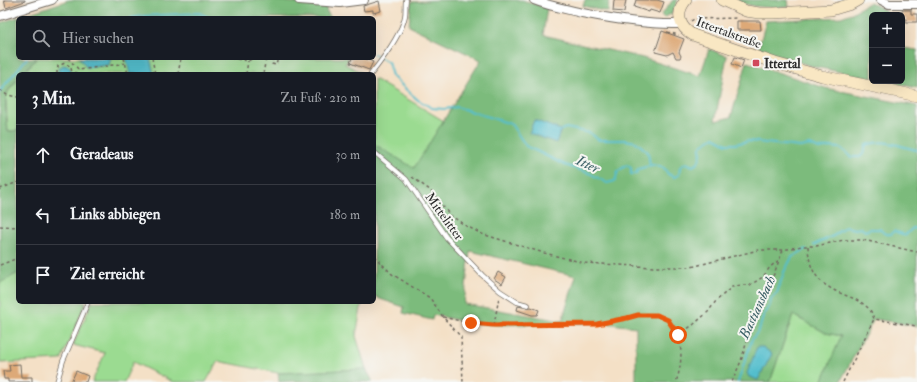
<!DOCTYPE html>
<html lang="de">
<head>
<meta charset="utf-8">
<style>
  :root { --surface:#171b24; --page:#242831; --text:#f1f3f6; --muted:#9ea1a6; --line:#363941 }
  body { margin:0; font-family:"IM FELL Double Pica",serif; background:var(--page); color:var(--text) }
  .controls { position:absolute; right:12px; top:12px; display:grid; overflow:hidden; border-radius:6px; box-shadow:0 4px 16px #0002 }
  .controls button { width:36px; height:36px; display:grid; place-items:center; padding:0; border:0; border-bottom:1px solid var(--line); background:var(--surface); color:var(--text); font:20px sans-serif }
  .stop { position:absolute; width:12px; height:12px; margin:-9px; border:3px solid #ea580c; border-radius:50%; background:#fff }
  .stop.end { background:#ea580c; border-color:#fff; box-shadow:0 1px 4px #0008 }
  .list { margin:0; padding:0; list-style:none }
  h2 { display:flex; justify-content:space-between; align-items:center; height:52px; margin:0; padding:0 16px; font-size:17px }
  h2 small { font-size:13px; font-weight:400; color:var(--muted) }
  .list li { display:grid; grid-template-columns:26px 1fr auto; gap:12px; align-items:center; box-sizing:border-box; height:60px; padding:0 16px; border-top:1px solid var(--line) }
  .list b { display:block; font-size:15px; white-space:nowrap }
  .list em { font-size:13px; font-style:normal; color:var(--muted) }
  .icon { flex:none; width:22px; height:22px; fill:none; stroke:currentColor; stroke-width:2; stroke-linecap:round; stroke-linejoin:round }
  .map { position:relative; flex:none; width:917px; height:382px; overflow:hidden }
  .search { position:absolute; background:var(--surface); box-shadow:0 4px 16px #0002; left:16px; top:16px; width:360px; height:44px; display:flex; align-items:center; gap:10px; box-sizing:border-box; padding:0 14px; border-radius:6px; color:var(--muted); font-size:15px }
  .panel { position:absolute; background:var(--surface); box-shadow:0 4px 16px #0002; left:16px; top:72px; width:360px; height:232px; border-radius:6px }
  .map>svg:first-child { display:block }
  .green { fill:#9bdb91; stroke:#63835e }
  .forest { fill:#7cbb7b; stroke:#547353; fill-rule:evenodd }
  .water { fill:#52becd; stroke:#3e747c }
  .lines { fill:none; stroke-linecap:round; stroke-linejoin:round }
  .stream { stroke:#52becd; stroke-width:2 }
  .building { fill:#dda977 }
  .service-casing { stroke:#716a61; stroke-width:5.5 }
  .minor-casing { stroke:#716a61; stroke-width:10 }
  .secondary-casing { stroke:#716a61; stroke-width:12 }
  .path { stroke:#716a61; stroke-width:1.5; stroke-dasharray:3 3; stroke-linecap:butt }
  .service { stroke:#fff; stroke-width:4 }
  .minor { stroke:#fff; stroke-width:8 }
  .secondary { stroke:#f9e7c3; stroke-width:11 }
  .route { stroke:#ea580c; stroke-width:5 }
  .poi-dot { fill:#d1495b; stroke:#f6f6f2; stroke-width:1.5 }
  .labels { text-anchor:middle; stroke-width:4; stroke-linejoin:round; paint-order:stroke }
  .street-label { font-size:13px; fill:#2b2b2b; stroke:#f6f6f2 }
  .poi-label { font-size:13px; font-weight:bold; fill:#2b2b2b; stroke:#f6f6f2; text-anchor:start }
  .water-label { font-size:14px; font-style:italic; fill:#395e64; stroke:#f6f6f2 }
</style>
</head>
<body>
<div class="map">
<svg width="917" height="382" viewBox="0 0 917 382">
  <rect width="100%" height="100%" fill="#f6f6f2"/>
  <filter id="ink" filterUnits="userSpaceOnUse"><feTurbulence type="fractalNoise" baseFrequency=".025" numOctaves="2"/><feDisplacementMap in="SourceGraphic" scale="8" xChannelSelector="R" yChannelSelector="G"/><feConvolveMatrix kernelMatrix="1 2 1 2 8 2 1 2 1" color-interpolation-filters="sRGB"/></filter>
  <filter id="wash" filterUnits="userSpaceOnUse"><feTurbulence type="fractalNoise" baseFrequency=".012" numOctaves="4" result="noise"/><feDisplacementMap in="SourceGraphic" scale="16" xChannelSelector="R" yChannelSelector="G"/><feGaussianBlur stdDeviation="0.9" result="paint"/><feColorMatrix in="noise" values="0 0 0 0 0 0 0 0 0 0 0 0 0 0 0 0 0 1.4 0 .05"/><feComposite in="paint" operator="in"/></filter>
  <g filter="url(#wash)">
    <rect width="100%" height="100%" fill="#f4e0c6"/>
    <g class="green">
      <path d="M37,58H349L345,64L364,74H22Z"/>
      <path d="M18,79V130L8,132L6,98L8,92Z"/>
      <path d="M374,79L444,121L414,169L374,144Z"/>
      <path d="M18,273V302H86L61,360L0,363V282Z"/>
      <path d="M92,302H362L356,336L366,369L278,373L218,361L206,382H173L133,362L124,382H92L105,353L73,345Z"/>
      <path d="M793,315L826,333L842,336L822,382H770Z"/>
    </g>
    <g class="forest">
      <path d="M69,0H270L327,6L326,10L331,18H18V58H37L22,74H18C18,82 10,86 7,93C4,102 7,122 8,132L18,130V273L0,283V23Z"/>
      <path d="M437,0H522L547,8L543,35L643,58L700,76L709,49L727,56L715,121L731,117L747,62L825,88L917,106V326L874,319L840,382H822L841,336L826,333L793,315L770,382H636V327L602,323L500,325L471,323L433,315L432,320L403,313L404,307L380,299L374,295V144L414,168L481,60L409,26L411,2ZM470,251L576,276L562,321L464,304Z"/>
      <path d="M585,0H609L608,12L583,6Z"/>
      <path d="M673,0H678L672,13L664,18L661,15Z"/>
      <path d="M734,0H788L789,7C770,8 752,8 734,0Z"/>
      <path d="M870,2L886,11L885,15H872V78L815,67L758,50L766,21L841,17L852,13Z"/>
      <path d="M902,48L917,50V88L885,81H902Z"/>
      <path d="M366,369L373,382L292,381L279,382L278,373Z"/>
    </g>
    <g class="water">
      <path d="M79,58H111L109,65L87,68Z"/>
      <path d="M126,58H150L154,74H130Z"/>
      <path d="M63,65L69,66L71,70V74H59L58,69Z"/>
      <path d="M534,120L561,130L556,143L529,133Z"/>
      <path d="M757,347H763L772,354L758,380L749,377L747,373Z"/>
    </g>
    <g class="lines">
      <g class="stream">
        <path d="M131,18L141,16L199,13L210,18"/>
        <path d="M374,54L388,62L392,76L410,93L418,100L432,108L444,109L457,107L511,124L526,146L565,165L589,173L607,183L615,181L618,171L627,165L631,168V174H636L638,169L653,165L664,168L668,174L674,177L679,175L680,167L686,163L693,166L698,163L701,154L700,148L703,144L714,137L727,144H735L749,141L800,147L810,145L819,149L831,147L840,148L852,157H860L863,154L866,145C886,138 897,146 917,150"/>
        <path d="M0,91L27,58"/>
        <path d="M561,130L566,128L590,133L599,140H625L636,142L648,152L650,166"/>
        <path d="M814,245L835,235L839,231H841L845,227L855,229L861,228L865,231L870,229H880C883,233 885,235 891,234L894,231L905,235L913,228L917,229"/>
        <path d="M738,382L752,339L759,330L764,314L770,305L771,299L777,293L784,272L792,257L806,249"/>
      </g>
    </g>
    <g id="blocks">
      <g class="building">
        <path d="M4,0H25V1L6,8Z"/>
        <path d="M614,0H626L624,12L613,11Z"/>
        <path d="M636,0H657L664,2L660,13L650,10L649,12L634,7Z"/>
        <path d="M379,1L381,11L373,13V10L364,11L363,6Z"/>
        <path d="M902,10H911V14H917V22H906V19H902Z"/>
        <path d="M737,21H760L761,30H737Z"/>
        <path d="M662,31L684,39L679,52L681,56L680,58H676L673,52L667,55L655,52Z"/>
        <path d="M735,57L744,60L741,68L732,64Z"/>
        <path d="M352,58H364L373,62L369,70L350,63Z"/>
        <path d="M498,272L506,277L502,284L494,279Z"/>
        <path d="M518,306L527,308L531,307L539,310L537,315H532L517,310Z"/>
        <path d="M20,364L21,377H32V382H8V379H4L3,371H10L9,365Z"/>
        <path d="M76,371L88,376L86,382H71Z"/>
      </g>
    </g>
  </g>
  <g filter="url(#ink)">
    <use href="#blocks" fill-opacity="0" stroke="#716a61" stroke-width="1"/>
    <g class="lines">
      <defs>
        <g id="service">
          <path d="M371,74C382,60 402,34 405,16C406,11 405,5 406,0"/>
          <path d="M374,152L406,179L446,237L482,275L500,291L517,302L528,305"/>
          <path d="M57,382L63,361L88,302"/>
        </g>
        <g id="minor">
          <path d="M299,0L340,3L364,0"/>
          <path d="M534,0C549,6 566,9 582,13C614,19 648,25 681,24"/>
          <path d="M881,0L889,4H917"/>
          <path d="M0,16L52,0"/>
        </g>
        <g id="secondary">
          <path d="M686,0C675,13 679,27 693,35L775,63L822,76L917,96"/>
          <path d="M722,0L746,11L759,13H774L831,10L851,4L858,0"/>
        </g>
      </defs>
      <use href="#service" class="service-casing"/>
      <use href="#minor" class="minor-casing"/>
      <use href="#secondary" class="secondary-casing"/>
      <g class="path">
        <path d="M691,21L694,19L738,18"/>
        <path d="M667,32L679,35"/>
        <path d="M68,58L79,70L126,63"/>
        <path d="M124,58L128,74"/>
        <path d="M152,58L155,74"/>
        <path d="M231,58L248,61L253,58"/>
        <path d="M273,58L272,64L276,65L278,58"/>
        <path d="M57,74V71L58,66L65,63L71,67L72,74"/>
        <path d="M74,74L79,70"/>
        <path d="M178,74L181,58"/>
        <path d="M246,74L248,61"/>
        <path d="M263,74L266,58"/>
        <path d="M0,90L7,95L18,97"/>
        <path d="M412,177L430,190L450,215L466,226L482,234L544,253L585,263L653,267H691L758,250H783L802,246H816L844,240H863L917,252"/>
        <path d="M0,189L18,182"/>
        <path d="M0,226L18,227"/>
        <path d="M808,246C809,277 823,287 850,297C857,300 865,304 870,310C872,313 873,316 874,319L917,326"/>
        <path d="M374,256L392,274L430,298L443,317L461,337L463,382"/>
        <path d="M0,265L18,258"/>
        <path d="M443,317C453,319 463,322 473,323C513,327 555,325 595,324C614,323 642,310 658,316C685,325 684,360 676,382"/>
        <path d="M494,325L499,297"/>
        <path d="M678,335L693,325L708,312L716,301L732,287L741,285H750L763,277L770,267L779,260"/>
        <path d="M732,382L741,361L753,321L759,304L772,279L783,250"/>
        <path d="M843,382L874,319"/>
      </g>
      <use href="#service" class="service"/>
      <use href="#minor" class="minor"/>
      <use href="#secondary" class="secondary"/>
    </g>
  </g>
  <g class="lines" filter="url(#ink)">
    <path class="route" d="M471,323L494,325L597,324L627,318L638,315H657L668,320L678,335"/>
  </g>
  <rect class="poi-dot" x="752" y="59" width="8" height="8" rx="2"/>
  <g class="labels">
    <g class="street-label">
      <text transform="translate(729 32) rotate(20)" y="5">Ittertalstraße</text>
      <text transform="translate(445 216) rotate(54)" y="5">Mittelitter</text>
    </g>
    <g class="poi-label">
      <text x="764" y="68">Ittertal</text>
    </g>
    <g class="water-label">
      <text transform="translate(588 164) rotate(24)" y="5">Itter</text>
      <text transform="translate(757 307) rotate(-65)" y="5">Bastiansbach</text>
    </g>
  </g>
</svg>
<div class="controls">
<button>+</button>
<button>−</button>
</div>
<div class="stop" style="left:678px;top:335px"></div>
<div class="stop end" style="left:471px;top:323px"></div>
<div class="search"><svg class="icon" aria-label="search" viewBox="0 0 24 24"><circle cx="10" cy="10" r="6"/><path d="M15 15l6 6"/></svg>Hier suchen</div>
<section class="panel">
<h2>3 Min.<small>Zu Fuß · 210 m</small></h2>
<ul class="list">
<li><svg class="icon" aria-label="ahead" viewBox="0 0 24 24"><path d="M12 20V5M6 11l6-6 6 6"/></svg><div><b>Geradeaus</b></div><em>30 m</em></li>
<li><svg class="icon" aria-label="left" viewBox="0 0 24 24"><path d="M17 20v-9H6M10 6l-5 5 5 5"/></svg><div><b>Links abbiegen</b></div><em>180 m</em></li>
<li><svg class="icon" aria-label="arrive" viewBox="0 0 24 24"><path d="M6 21V4h12l-3 4 3 4H6"/></svg><div><b>Ziel erreicht</b></div></li>
</ul>
</section>
</div>
</body>
</html>
